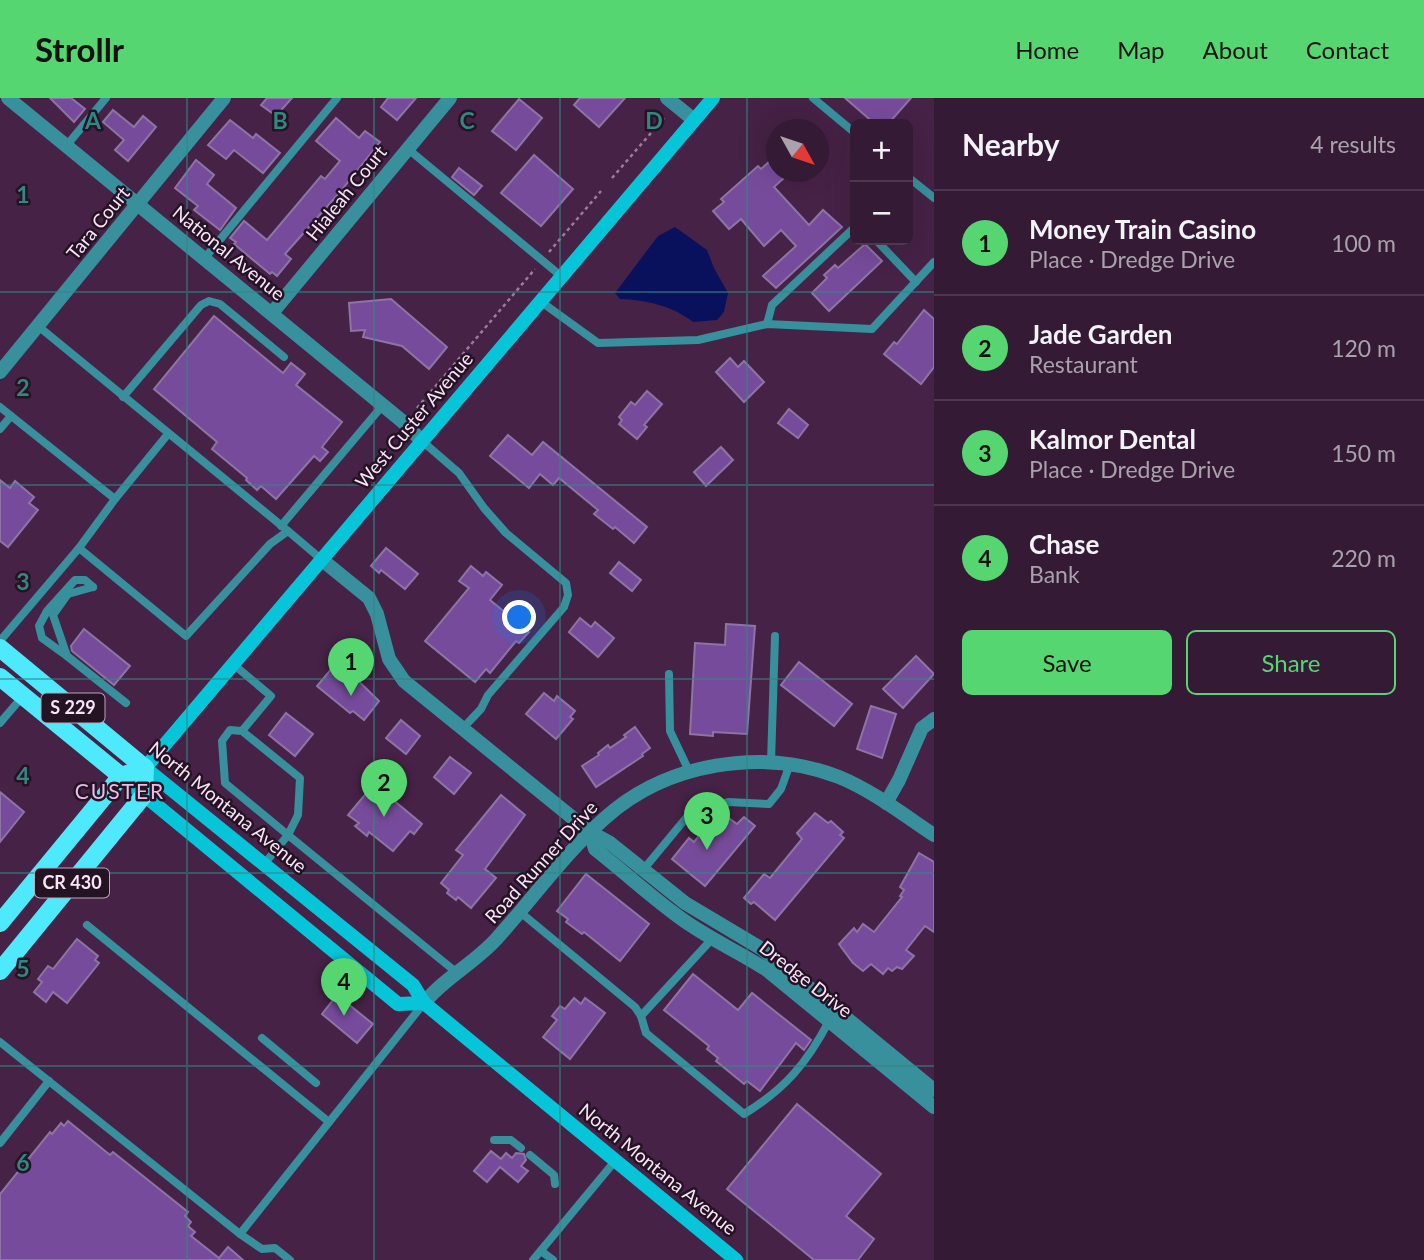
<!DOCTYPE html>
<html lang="en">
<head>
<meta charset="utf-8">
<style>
  body { margin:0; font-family:Lato,sans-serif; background:#3c233c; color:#f1f3f6 }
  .controls { position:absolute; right:21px; top:21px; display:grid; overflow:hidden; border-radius:10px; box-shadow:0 7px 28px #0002 }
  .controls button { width:63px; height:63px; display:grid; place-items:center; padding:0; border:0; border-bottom:2px solid #4e384f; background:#341a34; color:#f1f3f6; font:35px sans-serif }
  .compass { position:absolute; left:766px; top:21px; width:63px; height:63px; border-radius:50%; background:#341a34; box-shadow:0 7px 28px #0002; rotate:130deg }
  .you { position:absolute; left:520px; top:520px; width:24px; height:24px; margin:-18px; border:5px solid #fff; border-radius:50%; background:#1a73e8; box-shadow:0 0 0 10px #1a73e833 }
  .badge { display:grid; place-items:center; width:46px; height:46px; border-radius:50%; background:#56d671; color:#111; font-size:23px; font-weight:700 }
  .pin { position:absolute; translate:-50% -58px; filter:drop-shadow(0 2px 4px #0008) }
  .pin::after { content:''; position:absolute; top:37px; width:24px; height:21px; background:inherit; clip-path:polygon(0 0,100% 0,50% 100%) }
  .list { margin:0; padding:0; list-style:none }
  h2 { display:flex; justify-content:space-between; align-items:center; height:91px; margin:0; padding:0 28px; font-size:30px }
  h2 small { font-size:23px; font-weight:400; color:#a9a1ac }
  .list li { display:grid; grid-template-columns:46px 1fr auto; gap:21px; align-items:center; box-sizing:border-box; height:105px; padding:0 28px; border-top:2px solid #4e384f }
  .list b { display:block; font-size:26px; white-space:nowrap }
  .list p { margin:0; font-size:23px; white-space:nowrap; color:#a9a1ac }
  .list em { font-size:23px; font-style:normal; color:#a9a1ac }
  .actions { display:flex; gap:14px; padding:21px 28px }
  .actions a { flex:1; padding:16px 0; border:2px solid #56d671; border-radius:10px; text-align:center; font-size:24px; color:#56d671 }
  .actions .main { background:#56d671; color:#111 }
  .map { position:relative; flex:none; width:934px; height:1162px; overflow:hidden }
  header { display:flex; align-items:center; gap:42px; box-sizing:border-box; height:98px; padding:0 35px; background:#56d671; color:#111 }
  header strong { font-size:33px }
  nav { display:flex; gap:38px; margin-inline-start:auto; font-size:24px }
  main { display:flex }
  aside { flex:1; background:#341a34 }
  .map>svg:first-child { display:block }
  .water { fill:#09115c }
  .building { fill:#774b9b; stroke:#8d74a4; stroke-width:2 }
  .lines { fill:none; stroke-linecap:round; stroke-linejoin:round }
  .path { stroke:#9b7d9b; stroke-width:2.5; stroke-dasharray:3.5 3.5; stroke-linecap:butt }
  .service { stroke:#37909c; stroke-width:8 }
  .minor { stroke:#37909c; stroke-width:14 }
  .tertiary { stroke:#37909c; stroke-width:14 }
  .secondary { stroke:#07c5d9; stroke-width:14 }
  .primary { stroke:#4fe9fd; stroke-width:18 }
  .grid { fill:none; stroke:#328683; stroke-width:2; stroke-opacity:0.55 }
  .labels { text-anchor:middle; stroke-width:5; stroke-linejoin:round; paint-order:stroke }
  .shield { fill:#231323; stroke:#baa5b9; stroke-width:2 }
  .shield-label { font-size:18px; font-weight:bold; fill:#fae3f9 }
  .street-label { font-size:19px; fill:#fae3f9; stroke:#231323 }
  .neighbourhood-label { font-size:21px; letter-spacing:2px; fill:#eabce8; stroke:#231323 }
  .grid-label { font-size:23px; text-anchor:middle; font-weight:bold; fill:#328683; stroke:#231323; stroke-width:5; stroke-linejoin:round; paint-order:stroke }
</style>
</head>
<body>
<header>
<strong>Strollr</strong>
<nav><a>Home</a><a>Map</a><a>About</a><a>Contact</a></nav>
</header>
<main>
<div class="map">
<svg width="934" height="1162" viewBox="0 0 934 1162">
  <rect width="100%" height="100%" fill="#462246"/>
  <path class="water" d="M675,129L707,152L714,170L728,195L724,214L717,222L693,224C673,208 646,202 620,201L615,195L658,138Z"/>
  <g class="building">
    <path d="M50,0H71L85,11L74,24Z"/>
    <path d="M267,0H292L276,18L261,7Z"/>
    <path d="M388,0H416L397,22L381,9Z"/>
    <path d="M580,0H625L599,29L574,7Z"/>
    <path d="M845,0H911L888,26H875Z"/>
    <path d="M519,1L542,20L516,52L492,33Z"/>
    <path d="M113,12L134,29L143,18L156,29L128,63L115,52L124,42L103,24Z"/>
    <path d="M336,20L359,40L365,33L380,44L340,94L285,156L291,161L277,178L272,174L270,176L234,146L236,144L230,140L244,123L267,142L321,78L325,81L340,63L316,43Z"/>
    <path d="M230,22L253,40L256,36L280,55L263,75L234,52L226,61L208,47Z"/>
    <path d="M534,57L573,91L541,128L501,95Z"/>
    <path d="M196,62L214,77L207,86L236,110L220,132L194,112L198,108L175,90Z"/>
    <path d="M770,63L784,80L774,89L809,127L823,112L842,129L776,190L763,178L796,148L781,132L764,148L741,121L729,131L713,113L724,104L721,101L758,68L761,71Z"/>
    <path d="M459,70L482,88L474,97L452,79Z"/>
    <path d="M865,146L882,163L829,213L812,195L827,180L824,177L835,167L838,170Z"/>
    <path d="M391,201L447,249L429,271L402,248L363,239L365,232L351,233L349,205Z"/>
    <path d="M924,212L934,221V269L921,286L884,256L894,244L897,246Z"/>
    <path d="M214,218L283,275L291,265L305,276L296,287L342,324L322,349L328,354L320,363L314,358L276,401L261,388L257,392L246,382L247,380L212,351L217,344L154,291Z"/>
    <path d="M730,260L738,269L744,263L764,284L744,304L716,274Z"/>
    <path d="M647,293L662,306L644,327L647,329L637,341L619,326L622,322L619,319L631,304L635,307Z"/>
    <path d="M789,311L808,327L798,340L778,325Z"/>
    <path d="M508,337L532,357L543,344L647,429L634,445L615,429L613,431L594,416L598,412L559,380L553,387L540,376L529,390L490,358Z"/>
    <path d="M721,349L733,362L706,388L694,374Z"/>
    <path d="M0,382L10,390L15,383L34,399L29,405L38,412L8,449L0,443Z"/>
    <path d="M386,450L418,476L405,491L381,472L379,475L371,468Z"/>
    <path d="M619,464L641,482L632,493L610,475Z"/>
    <path d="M471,468L483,478L486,474L502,487L490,502L529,534L519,545L516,543L490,575L486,571L475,584L425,543L469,490L459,483Z"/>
    <path d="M580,520L591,529L595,524L614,540L598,559L569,534Z"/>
    <path d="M726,526L755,528L747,636L713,634V638L690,636L695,545L725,547Z"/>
    <path d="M84,531L130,568L114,587L72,553L71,548Z"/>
    <path d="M916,558L934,576L903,610L883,591Z"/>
    <path d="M338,563L379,603L364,622L353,613L350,615L317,588Z"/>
    <path d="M799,564L852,606L834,628L781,587Z"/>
    <path d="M544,595L554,603L557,598L575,613L570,619L573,621L556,641L526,616Z"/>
    <path d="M871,608L896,616L882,660L857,651Z"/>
    <path d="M286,615L313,636L295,658L269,637Z"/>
    <path d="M401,622L420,638L406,656L386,640Z"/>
    <path d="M635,629L650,650L642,656L643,658L596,689L582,668L599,657L598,655L608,647L610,650L626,639L624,637Z"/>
    <path d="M450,659L471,675L454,696L434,679Z"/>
    <path d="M374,686L422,726L414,736L410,733L393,753L369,734L367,738L355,728L359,725L348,717Z"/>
    <path d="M0,694L24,714L0,744Z"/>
    <path d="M501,697L525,717L485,771L496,780L471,810L458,799L456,802L447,795L449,792L441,785L463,757L456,752Z"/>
    <path d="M719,713L737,726L744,719L755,728L705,788L672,761L689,740L694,744Z"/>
    <path d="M815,715L828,725L831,723L843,734L840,737L844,740L775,822L754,804L751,806L744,800L764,776L770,780L802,741L797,735Z"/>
    <path d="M919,755L934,764V834L925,828L906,852L914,858L902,871L897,869L892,873L888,870L883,876L871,866L863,873L853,865L839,846L854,830L857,834L863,826L874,834L902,799L900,798L904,792L900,789Z"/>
    <path d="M586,776L649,826L620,863L584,834L582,836L566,824L568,821L557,813Z"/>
    <path d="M77,841L98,858L95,862L99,865L67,905L53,894L46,904L34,894L42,884L38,881L48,868L53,871Z"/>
    <path d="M693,876L738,912L752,895L811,942L804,952L796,945L760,993L747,983L744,986L716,963L718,960L707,951L709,948L664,912Z"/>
    <path d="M337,897L373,926L357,945L322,916Z"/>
    <path d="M574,900L581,906L585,900L605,915L570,961L543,939L557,922L552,918L560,908L565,911Z"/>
    <path d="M797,1006L881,1076L846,1118L874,1141L858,1162H814L727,1091Z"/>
    <path d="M68,1023L110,1057L113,1054L188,1114L185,1118L191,1124L188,1128L195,1134L191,1138L219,1160L228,1149L243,1162H0V1096L50,1034L52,1036L61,1025L64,1028Z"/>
    <path d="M491,1053L501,1061L506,1055L512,1060L516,1055L524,1056L526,1062L521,1068L528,1073L518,1084L500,1069L487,1084L474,1073Z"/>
  </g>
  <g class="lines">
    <g class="path">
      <path d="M612,80L664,20"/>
      <path d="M549,154L601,93"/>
      <path d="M417,310L535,171"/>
    </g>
    <g class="service">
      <path d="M813,0L855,35"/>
      <path d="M67,47L106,0"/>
      <path d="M408,51L561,178"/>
      <path d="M908,79L934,100"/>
      <path d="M876,142L916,184"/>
      <path d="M204,161L337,0"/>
      <path d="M540,203L598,245L698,242L767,226L872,231L934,164"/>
      <path d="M767,226L772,207L855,129"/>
      <path d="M38,228L288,433"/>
      <path d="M123,299L201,207L209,203L220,206L284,259"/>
      <path d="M0,309L115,401L79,450L0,543"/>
      <path d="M0,331L11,318"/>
      <path d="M422,343L459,375L484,410L506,435L566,485L568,497L564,509L488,597L481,611L462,631"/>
      <path d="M115,401L168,336"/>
      <path d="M281,428L383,307"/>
      <path d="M79,450L186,538L270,446L288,433L321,461"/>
      <path d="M93,489L68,496L53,517L67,558L126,605"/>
      <path d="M67,558L42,540L39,528L47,513L75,482H85L93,489"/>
      <path d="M233,566L271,598L242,633L300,680L298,717L288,737L225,685L222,643L230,632L242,633"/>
      <path d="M669,576L670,633L689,673"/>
      <path d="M0,625L23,598"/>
      <path d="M771,664L775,538"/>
      <path d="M265,765L288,737L456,874"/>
      <path d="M643,772L691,714L728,704L769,706L781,691L790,666"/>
      <path d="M520,814L635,909L641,918"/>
      <path d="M87,827L329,1024"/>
      <path d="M712,841L641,918L646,935L744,1016C785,991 807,965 829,923"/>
      <path d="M262,940L316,985"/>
      <path d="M0,944L240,1136L424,905"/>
      <path d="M494,1042H511L521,1050"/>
      <path d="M0,1045L49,983"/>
      <path d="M530,1057L554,1077L555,1086"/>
      <path d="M240,1136L262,1151L275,1150L290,1162"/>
      <path d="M541,1153L553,1162"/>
      <path d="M533,1162L615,1063"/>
    </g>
    <g class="minor">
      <path d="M8,0L402,323L422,343"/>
      <path d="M272,215L450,0"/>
      <path d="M0,274L224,0"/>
      <path d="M321,461L369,500L377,516L389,561L404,583L590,734L610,745L685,805L762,851L934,992"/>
      <path d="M886,705L899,682L922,630L934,621"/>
      <path d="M590,734L595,751C623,773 650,798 679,819C707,840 738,853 767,872L934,1009"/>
    </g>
    <g class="tertiary">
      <path d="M667,0L694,22"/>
      <path d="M424,905C445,879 477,864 499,838C534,799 565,755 605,720C666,665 762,649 839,679C873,693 904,717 934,737"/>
    </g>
    <g class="secondary">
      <path d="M713,0L145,670L413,887L424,905L736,1162"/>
      <path d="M121,678L398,906L424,905"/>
    </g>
    <g class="primary">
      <path d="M0,550L145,670"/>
      <path d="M0,579L121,678"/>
      <path d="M0,825L121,678L145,670"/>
      <path d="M0,873L144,697L145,670"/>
    </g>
  </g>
  <path class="grid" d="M187,0V1162M374,0V1162M560,0V1162M747,0V1162M0,194H934M0,387H934M0,581H934M0,775H934M0,968H934"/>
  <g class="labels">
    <g class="shield">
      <rect x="41.5" y="595.5" width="63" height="29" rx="5"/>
      <rect x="35" y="770.5" width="74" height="29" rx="5"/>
    </g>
    <g class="shield-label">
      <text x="73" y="616">S 229</text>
      <text x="72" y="791">CR 430</text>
    </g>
    <g class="street-label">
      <text transform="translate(346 95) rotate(-51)" y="7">Hialeah Court</text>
      <text transform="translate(98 125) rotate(-51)" y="7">Tara Court</text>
      <text transform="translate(229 155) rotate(39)" y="7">National Avenue</text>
      <text transform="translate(414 322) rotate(-50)" y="7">West Custer Avenue</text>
      <text transform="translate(228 709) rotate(39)" y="7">North Montana Avenue</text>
      <text transform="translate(541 764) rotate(-48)" y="7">Road Runner Drive</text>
      <text transform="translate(806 881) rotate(38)" y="7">Dredge Drive</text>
      <text transform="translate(658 1071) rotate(39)" y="7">North Montana Avenue</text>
    </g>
    <g class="neighbourhood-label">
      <text x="120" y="701">CUSTER</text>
    </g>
  </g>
  <g class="grid-label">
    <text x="93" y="31">A</text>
    <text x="280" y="31">B</text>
    <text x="467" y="31">C</text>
    <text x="654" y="31">D</text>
    <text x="23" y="105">1</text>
    <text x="23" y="298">2</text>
    <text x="23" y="492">3</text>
    <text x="23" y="686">4</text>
    <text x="23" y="879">5</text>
    <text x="23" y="1073">6</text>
  </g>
</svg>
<div class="controls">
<button>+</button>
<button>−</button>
</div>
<svg class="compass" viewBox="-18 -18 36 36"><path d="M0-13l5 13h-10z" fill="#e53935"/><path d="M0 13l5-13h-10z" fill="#a9a1ac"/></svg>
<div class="you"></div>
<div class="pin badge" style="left:351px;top:598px">1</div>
<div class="pin badge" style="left:384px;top:719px">2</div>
<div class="pin badge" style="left:707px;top:752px">3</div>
<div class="pin badge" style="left:344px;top:918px">4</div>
</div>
<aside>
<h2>Nearby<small>4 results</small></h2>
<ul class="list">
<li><span class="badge">1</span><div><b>Money Train Casino</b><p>Place · Dredge Drive</p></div><em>100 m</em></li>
<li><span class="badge">2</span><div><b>Jade Garden</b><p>Restaurant</p></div><em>120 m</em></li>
<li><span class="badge">3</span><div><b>Kalmor Dental</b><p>Place · Dredge Drive</p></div><em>150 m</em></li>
<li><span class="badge">4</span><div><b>Chase</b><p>Bank</p></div><em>220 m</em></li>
</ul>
<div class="actions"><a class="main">Save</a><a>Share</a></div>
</aside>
</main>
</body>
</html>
